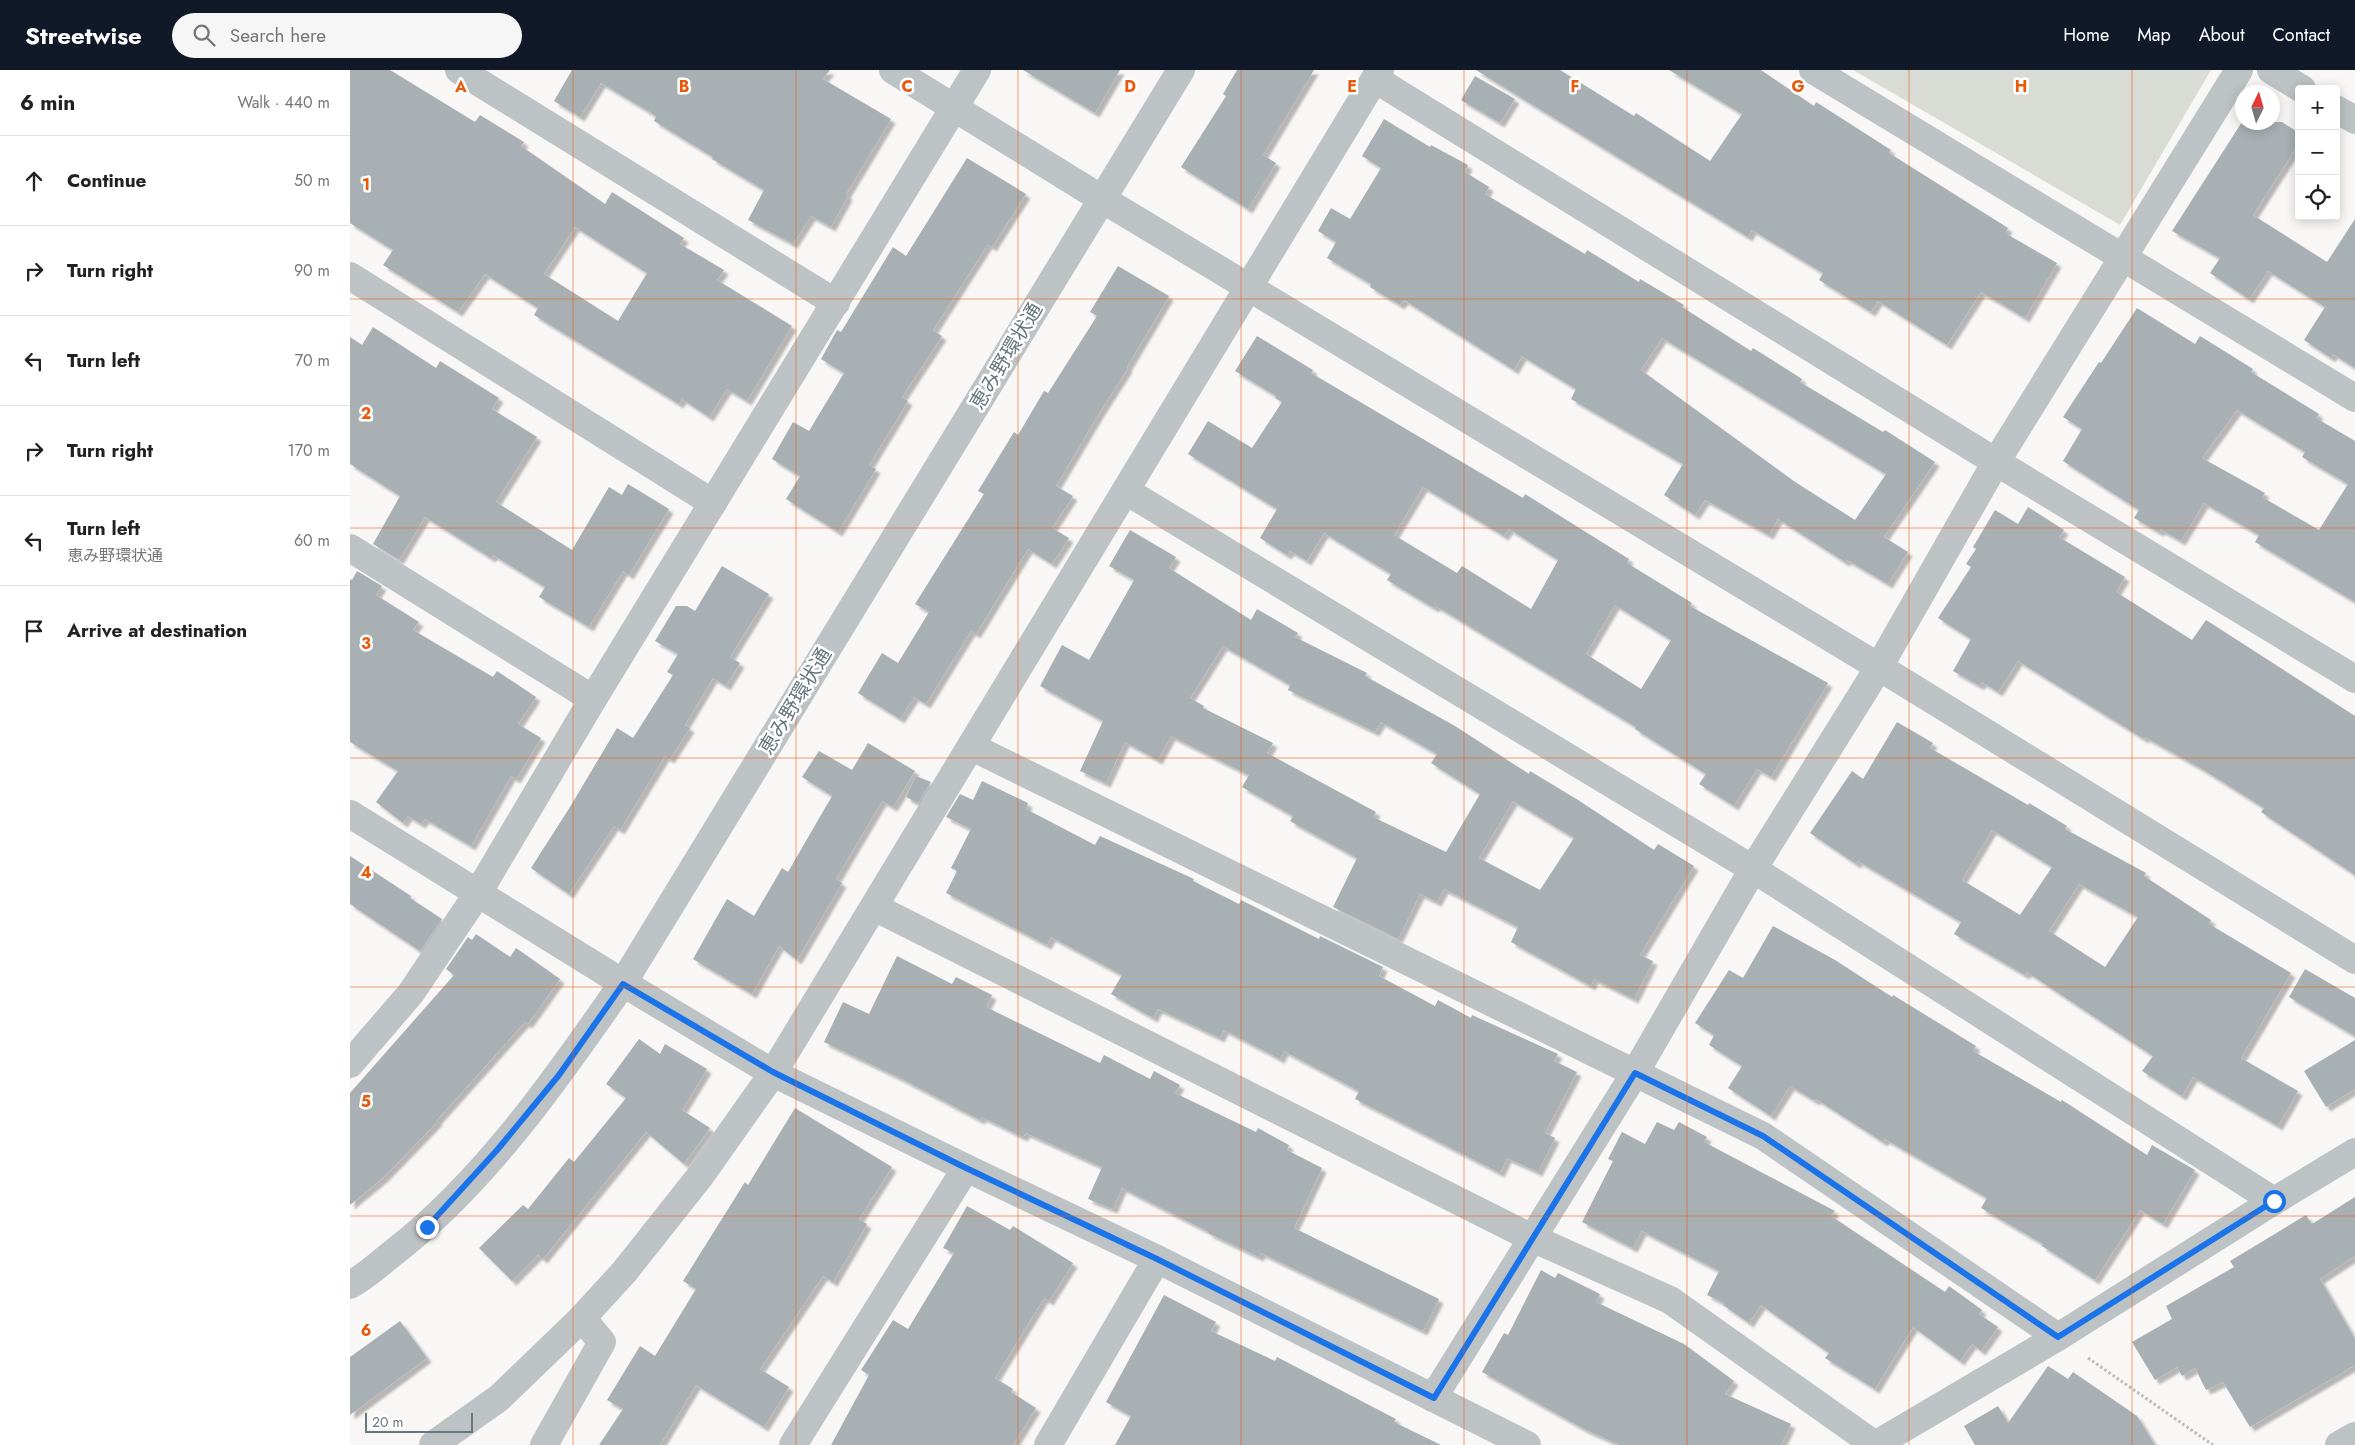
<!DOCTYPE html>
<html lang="en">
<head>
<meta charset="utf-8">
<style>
  body { margin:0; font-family:Jost,"Noto Sans JP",sans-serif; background:#f6f6f6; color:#222 }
  .controls { position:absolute; right:15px; top:15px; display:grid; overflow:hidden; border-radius:5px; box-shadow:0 2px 12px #0003 }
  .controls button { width:45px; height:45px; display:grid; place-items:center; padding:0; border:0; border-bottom:1px solid #e0e0e0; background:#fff; color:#222; font:25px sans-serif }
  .compass { position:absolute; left:1885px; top:15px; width:45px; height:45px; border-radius:50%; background:#fff; box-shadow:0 2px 12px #0003; rotate:5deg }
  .scale { position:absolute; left:15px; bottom:12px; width:108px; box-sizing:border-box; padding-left:5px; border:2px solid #66777e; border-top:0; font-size:14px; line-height:18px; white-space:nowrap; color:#66777e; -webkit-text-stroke:4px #fff; paint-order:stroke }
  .stop { position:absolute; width:15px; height:15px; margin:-11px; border:4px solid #1a73e8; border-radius:50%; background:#fff }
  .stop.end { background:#1a73e8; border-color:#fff; box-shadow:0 1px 5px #0008 }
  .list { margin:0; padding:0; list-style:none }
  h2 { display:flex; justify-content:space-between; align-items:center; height:65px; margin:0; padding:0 20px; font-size:21px }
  h2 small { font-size:16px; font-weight:400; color:#767676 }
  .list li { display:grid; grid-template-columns:32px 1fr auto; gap:15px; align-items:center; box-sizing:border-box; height:90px; padding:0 20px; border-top:1px solid #e0e0e0 }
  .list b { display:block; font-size:19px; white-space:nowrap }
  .list p { margin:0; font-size:16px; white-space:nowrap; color:#767676 }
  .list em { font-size:16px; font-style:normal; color:#767676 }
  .icon { flex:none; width:28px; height:28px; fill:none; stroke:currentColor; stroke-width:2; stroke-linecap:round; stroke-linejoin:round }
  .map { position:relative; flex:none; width:2005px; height:1375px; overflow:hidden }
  header { display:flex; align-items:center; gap:30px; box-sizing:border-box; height:70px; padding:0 25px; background:#111827; color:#fff }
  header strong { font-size:24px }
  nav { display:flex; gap:28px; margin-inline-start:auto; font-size:18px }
  .search { width:350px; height:45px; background:#f6f6f6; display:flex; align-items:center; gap:12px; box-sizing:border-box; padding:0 18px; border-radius:28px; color:#767676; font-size:19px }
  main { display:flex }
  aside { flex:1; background:#fff }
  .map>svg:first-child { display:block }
  .green { fill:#d9dcd5 }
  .building { fill:#a8b0b4; fill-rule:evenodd; filter:url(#shadow) }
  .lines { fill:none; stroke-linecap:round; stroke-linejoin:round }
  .path { stroke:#b8bcbe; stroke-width:3; stroke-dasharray:2.5 2.5; stroke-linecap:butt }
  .minor { stroke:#bdc3c5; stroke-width:28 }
  .route { stroke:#1a73e8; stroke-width:6 }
  .grid { fill:none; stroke:#e8590c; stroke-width:1; stroke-opacity:0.55 }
  .labels { text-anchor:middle; stroke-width:5; stroke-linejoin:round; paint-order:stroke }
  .street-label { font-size:20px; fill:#66777e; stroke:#fff }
  .grid-label { font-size:16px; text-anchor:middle; font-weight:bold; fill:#e8590c; stroke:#fff; stroke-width:5; stroke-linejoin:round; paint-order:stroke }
</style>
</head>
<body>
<header>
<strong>Streetwise</strong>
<div class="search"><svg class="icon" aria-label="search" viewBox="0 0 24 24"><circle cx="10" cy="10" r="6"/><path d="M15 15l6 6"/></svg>Search here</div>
<nav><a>Home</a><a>Map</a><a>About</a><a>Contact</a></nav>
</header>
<main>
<aside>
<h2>6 min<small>Walk · 440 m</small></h2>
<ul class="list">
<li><svg class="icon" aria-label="ahead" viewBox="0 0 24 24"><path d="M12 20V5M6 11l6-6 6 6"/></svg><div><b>Continue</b></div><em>50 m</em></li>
<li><svg class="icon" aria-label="right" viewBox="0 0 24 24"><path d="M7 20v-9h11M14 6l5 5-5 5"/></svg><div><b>Turn right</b></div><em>90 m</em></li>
<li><svg class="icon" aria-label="left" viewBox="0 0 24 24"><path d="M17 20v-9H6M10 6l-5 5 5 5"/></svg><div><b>Turn left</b></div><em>70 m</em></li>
<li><svg class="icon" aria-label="right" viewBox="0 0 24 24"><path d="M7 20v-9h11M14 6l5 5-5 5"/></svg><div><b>Turn right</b></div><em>170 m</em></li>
<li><svg class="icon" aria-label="left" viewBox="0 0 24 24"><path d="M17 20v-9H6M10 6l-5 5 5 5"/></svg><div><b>Turn left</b><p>恵み野環状通</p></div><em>60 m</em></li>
<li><svg class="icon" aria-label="arrive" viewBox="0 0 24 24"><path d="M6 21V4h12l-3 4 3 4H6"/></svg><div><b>Arrive at destination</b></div></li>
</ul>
</aside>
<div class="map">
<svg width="2005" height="1375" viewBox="0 0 2005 1375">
  <defs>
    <filter id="shadow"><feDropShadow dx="4.5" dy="4.5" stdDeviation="1" flood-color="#0004"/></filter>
  </defs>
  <rect width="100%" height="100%" fill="#f8f7f5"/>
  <path class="green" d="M1503,0H1861L1770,155Z"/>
  <g class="building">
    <path d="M0,0H40L125,52L130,45L174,72L171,76L255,134L262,122L334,168L330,174L374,200L367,210L442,256L397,331L377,319L359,347L332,329L329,334L184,245L188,238L135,204L108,242L33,195L43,180L0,153ZM225,157L297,203L268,251L194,204Z"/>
    <path d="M222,0H480L473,9L541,49L496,124L498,126L481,157L461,146L443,174L398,150L414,120L362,89L363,87L304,51L306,46L251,13L230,47L204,31Z"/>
    <path d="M673,0H770L745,43Z"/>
    <path d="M887,0H964L913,85L926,93L898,139L831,97L876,26L873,24Z"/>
    <path d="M1126,0H1210L1284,46L1286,43L1360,91L1392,44L1319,0H1411L1464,36L1466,32L1541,80L1539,83L1658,158L1655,163L1707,193L1675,248L1631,222L1597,275L1528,231L1521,242L1469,210L1473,203L1402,160L1398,167Z"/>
    <path d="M1125,6L1165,29L1150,53L1111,30Z"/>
    <path d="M1034,49L1080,77L1081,75L1118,95L1115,102L1139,117L1135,124L1235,184L1237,180L1289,212L1290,209L1334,235L1332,237L1401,281L1403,278L1452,309L1450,312L1533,362L1535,360L1585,392L1534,467L1558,482L1538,514L1497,490L1495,492L1428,449L1419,465L1355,430L1345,445L1314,425L1333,394L1221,329L1226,319L1172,286L1164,300L1054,230L1050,235L1020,217L1021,214L977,188L986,172L968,161L981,138L1000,149L1031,98L1012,86ZM1312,268L1536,404L1505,450L1445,412L1291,300Z"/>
    <path d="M1892,52H1932L1949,63V73L1903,145L1977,192L2005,149V298L1983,284L1981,288L1954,270L1975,237L1918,201L1899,229L1860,203L1870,188L1822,161Z"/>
    <path d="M617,88L676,124L642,177L638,174L583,260L592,266L552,327L558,331L519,395L526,399L488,462L436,429L450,406L422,389L443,352L459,361L494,303L471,289L487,260L491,262L543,177L556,186Z"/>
    <path d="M768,196L819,226L777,297L778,298L751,340L706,416L723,426L702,458L719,468L702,494L678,479L626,564L621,561L576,634L564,627L550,649L508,623L532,583L548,593L579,542L565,534L634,424L628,421L664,362L668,365L694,321L698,323L747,246L740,242Z"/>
    <path d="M1787,238L1845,274L1850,266L1903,299L1901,302L1969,344L1966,348L2005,371V532L1905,472L1909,465L1854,433L1831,471L1811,460L1809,462L1784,448L1789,440L1713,391L1732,359L1713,347L1749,292L1751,293ZM1887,340L1955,382L1952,387L1998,414L1969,460L1912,427L1915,423L1852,388Z"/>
    <path d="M23,257L86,298L90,291L149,328L142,339L187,367L146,432L222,480L259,417L272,425L278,414L319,439L279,505L273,501L239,557L189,527L195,517L143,485L141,488L75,447L49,490L23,474L50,426L0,394V267L12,275Z"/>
    <path d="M907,266L963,300L961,303L1173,428L1175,424L1279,489L1277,493L1342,533L1340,536L1478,613L1421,707L1407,699L1384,736L1349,714L1356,704L1285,659L1286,657L1086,536L1084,538L1037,510L1041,504L974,463L957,491L940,481L937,485L910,468L927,439L838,384L858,351L902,378L932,332L925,328L926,326L885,301ZM1073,417L1154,466L1159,459L1208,490L1181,539L1112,496L1107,503L1044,465ZM1265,535L1321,570L1291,619L1236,584Z"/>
    <path d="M1678,437L1714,460L1709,467L1775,507L1766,522L1842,570L1856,550L2005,646V805L1911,742L1914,738L1852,699L1795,667L1794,669L1668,591L1648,622L1632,612L1630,616L1603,601L1621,569L1588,548L1621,497L1616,494L1626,479L1623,477L1645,440L1668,454Z"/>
    <path d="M780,460L826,487L819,498L901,550L907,539L948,563L945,567L1017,603L1015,606L1105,656L1179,704L1180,701L1228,730L1304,780L1308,774L1344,796L1290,885L1303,891L1284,929L1244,909L1241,916L1161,872L1168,857L1094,819L1087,832L1070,824L1048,869L983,837L1007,788L940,751L943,746L892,717L899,705L821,666L808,690L775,672L756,713L730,701L753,651L690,616L712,575L739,590L784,510L759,496ZM873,576L940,615L938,620L1025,662L1031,652L1087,684L1081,693L1130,724L1096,782L1023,747L1026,742L917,683L923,673L853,638L854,636L840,628ZM1163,731L1224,768L1190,820L1129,788Z"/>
    <path d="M372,496L419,524L380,587L390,593L376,616L363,608L335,655L340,658L320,689L315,686L270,760L264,756L219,824L181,798L220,737L267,658L283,668L323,605L317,602L328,584L305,571L326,536H337L345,541Z"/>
    <path d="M7,501L32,516L26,525L69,552L63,560L143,607L147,601L186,627L168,654L191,668L166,709L161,706L121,776L75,749L71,754L58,746L53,753L26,732L48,701L0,672V509L2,510Z"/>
    <path d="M1547,652L1583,673L1580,678L1678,735L1679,733L1717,756L1715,759L1796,803L1794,806L1861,850L1859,854L1941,903L1891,988L1948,1021L1928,1056L1843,1007L1832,1026L1792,1001L1803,986L1677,902L1675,905L1604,864L1611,852L1508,791L1506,794L1460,763L1502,701L1513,709ZM1642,760L1702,797L1670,845L1612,810ZM1729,814L1788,847L1755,897L1699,861Z"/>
    <path d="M518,673L565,701L543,737L532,731L486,809L492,813L447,890L429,876L402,924L343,889L377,829L404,846L432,798L438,802L482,726L452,707L469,681L502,700Z"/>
    <path d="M566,706L581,712L568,733L556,727Z"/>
    <path d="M632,711L678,733L676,739L745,775L750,766L844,809L843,811L889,834L891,830L969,869L970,866L1033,897L1029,906L1085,936L1088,930L1121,948L1122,945L1208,984L1204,991L1227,1002L1195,1063L1205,1068L1188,1102L1157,1088L1150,1103L1005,1029L1009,1021L934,981L930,989L874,960L870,968L808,939L803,948L761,924L772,905L701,867L697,875L596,823L607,801L601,798L621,759L596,747L610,724L623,730Z"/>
    <path d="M0,786L61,826L60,828L92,849L70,881L0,834Z"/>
    <path d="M1423,856L1485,890L1542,927L1543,925L1626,976L1623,981L1711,1032L1712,1030L1797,1085L1802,1075L1845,1100L1813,1154L1790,1140L1745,1210L1692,1176L1693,1174L1631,1138L1637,1128L1535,1069L1533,1072L1466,1029L1465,1031L1440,1016L1421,1046L1378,1018L1392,996L1359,975L1364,965L1345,953L1379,900L1393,908Z"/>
    <path d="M126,864L160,887L166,878L210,909L178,954L175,952L87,1050L88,1051L34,1107L0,1135V1023L104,905L96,899L118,867L122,870Z"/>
    <path d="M547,886L602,914L606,907L642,925L636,937L750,993L754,985L800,1009L804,1001L830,1015L825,1023L906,1062L908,1058L939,1075L937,1080L972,1098L944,1158L1089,1229L1073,1261L911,1183L909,1187L858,1163L859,1162L772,1118L763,1139L738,1129L752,1097L676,1063L673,1067L632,1047L630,1050L550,1008L474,972L493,932L519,944Z"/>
    <path d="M1955,899L2005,928V966L1939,927Z"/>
    <path d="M289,969L310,984L315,974L357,999L332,1040L360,1058L334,1094L296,1062L193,1189L188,1185L162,1211L129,1178L173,1135L178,1139L219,1088L224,1092L276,1028L256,1014Z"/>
    <path d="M2005,970V1019L1976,1037L1954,1001Z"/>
    <path d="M445,1038L542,1097L509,1149L517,1154L483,1212L473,1206L410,1299L439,1317L414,1357L346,1315L310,1375H249L273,1339L257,1330L290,1276L305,1286L346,1219L333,1211L395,1112L398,1115Z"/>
    <path d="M1307,1052L1324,1060L1329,1052L1357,1067L1354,1072L1485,1141L1481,1146L1595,1222L1599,1216L1632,1240L1629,1244L1648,1257L1631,1281L1622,1274L1610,1291L1563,1257L1525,1319L1475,1288L1479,1283L1411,1235L1399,1253L1373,1235L1374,1233L1357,1225L1369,1201L1292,1161L1283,1178L1232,1152L1263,1091L1258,1089L1272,1062L1295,1074Z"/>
    <path d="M2005,1127V1186L1970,1209L2005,1269V1295L1900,1357L1873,1312L1856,1320L1845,1298L1832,1306L1827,1297L1805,1310L1782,1272L1822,1249L1816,1236L1884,1197L1880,1191L1956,1145L1962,1154Z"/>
    <path d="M617,1136L660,1160L663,1156L723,1193L699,1231L694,1228L645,1308L663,1319L661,1322L686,1338L663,1375H481L519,1305L511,1300L543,1250L558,1259L604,1183L593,1178Z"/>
    <path d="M1191,1200L1205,1208L1208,1203L1250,1224L1246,1232L1334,1274L1384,1311L1375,1324L1441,1354L1431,1375H1270L1234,1359L1132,1302L1154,1263L1158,1265Z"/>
    <path d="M814,1225L866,1252L861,1261L925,1291L927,1287L1046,1349L1044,1352L1091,1375H765L781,1346L756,1332Z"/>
    <path d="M50,1251L77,1288L0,1345V1287Z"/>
    <path d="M1698,1296L1718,1309L1723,1302L1787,1346L1805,1375H1625L1614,1356L1648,1336L1658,1353Z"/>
  </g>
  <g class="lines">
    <path class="path" d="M1738,1288L1863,1375"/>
    <g class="minor">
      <path d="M109,0L486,233"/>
      <path d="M543,0L752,129L1529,597L2005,890"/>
      <path d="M1463,0L2005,328"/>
      <path d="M1921,0L1952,19"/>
      <path d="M1025,9L1646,392L2005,609"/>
      <path d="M1986,39L2005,50"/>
      <path d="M0,206L363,433"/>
      <path d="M776,421L1403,799L1924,1131"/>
      <path d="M0,478L243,629"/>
      <path d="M622,677L1413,1066L1708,1267L1924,1131L2005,1082"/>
      <path d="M0,744L273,913L423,1003L616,1098L807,1189L1177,1375"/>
      <path d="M524,837L1182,1168L1320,1230L1525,1375"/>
      <path d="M0,994L61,923L128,823L243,629L627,0"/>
      <path d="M0,1215C15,1207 29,1194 43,1183C134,1113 208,1007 273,913L831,0"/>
      <path d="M1083,1328L1285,1003L1403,799L1529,597L1646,392L1889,0"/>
      <path d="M83,1375L149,1328L232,1248L275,1201L351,1105L423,1003L1030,0"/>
      <path d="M194,1375L252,1272L232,1248"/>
      <path d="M443,1375L616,1098"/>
      <path d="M698,1375L807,1189"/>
      <path d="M1525,1375L1708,1267"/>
      <path d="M1989,1375L2005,1366"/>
    </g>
  </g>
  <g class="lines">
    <path class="route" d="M77,1157L148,1079L209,1005L273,914L423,1002L616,1098L807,1189L1084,1328L1285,1003L1413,1066L1708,1267L1924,1131"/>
  </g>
  <path class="grid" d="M223,0V1375M446,0V1375M668,0V1375M891,0V1375M1114,0V1375M1337,0V1375M1559,0V1375M1782,0V1375M0,229H2005M0,458H2005M0,688H2005M0,917H2005M0,1146H2005"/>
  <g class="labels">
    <g class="street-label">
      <text transform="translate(656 286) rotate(-59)" y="7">恵み野環状通</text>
      <text transform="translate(445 631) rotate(-59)" y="7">恵み野環状通</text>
    </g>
  </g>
  <g class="grid-label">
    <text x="111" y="22">A</text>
    <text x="334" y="22">B</text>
    <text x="557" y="22">C</text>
    <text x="780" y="22">D</text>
    <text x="1002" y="22">E</text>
    <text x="1225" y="22">F</text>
    <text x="1448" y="22">G</text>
    <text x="1671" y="22">H</text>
    <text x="16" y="120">1</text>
    <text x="16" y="349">2</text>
    <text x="16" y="579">3</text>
    <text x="16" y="808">4</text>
    <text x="16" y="1037">5</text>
    <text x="16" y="1266">6</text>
  </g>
</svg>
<div class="controls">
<button>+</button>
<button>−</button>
<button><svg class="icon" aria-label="locate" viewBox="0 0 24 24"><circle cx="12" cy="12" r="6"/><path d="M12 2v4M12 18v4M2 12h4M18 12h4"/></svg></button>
</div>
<svg class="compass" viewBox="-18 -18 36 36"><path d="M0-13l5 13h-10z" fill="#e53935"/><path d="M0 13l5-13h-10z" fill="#767676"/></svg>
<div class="scale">20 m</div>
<div class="stop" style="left:1924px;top:1131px"></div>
<div class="stop end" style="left:77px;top:1157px"></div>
</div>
</main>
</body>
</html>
